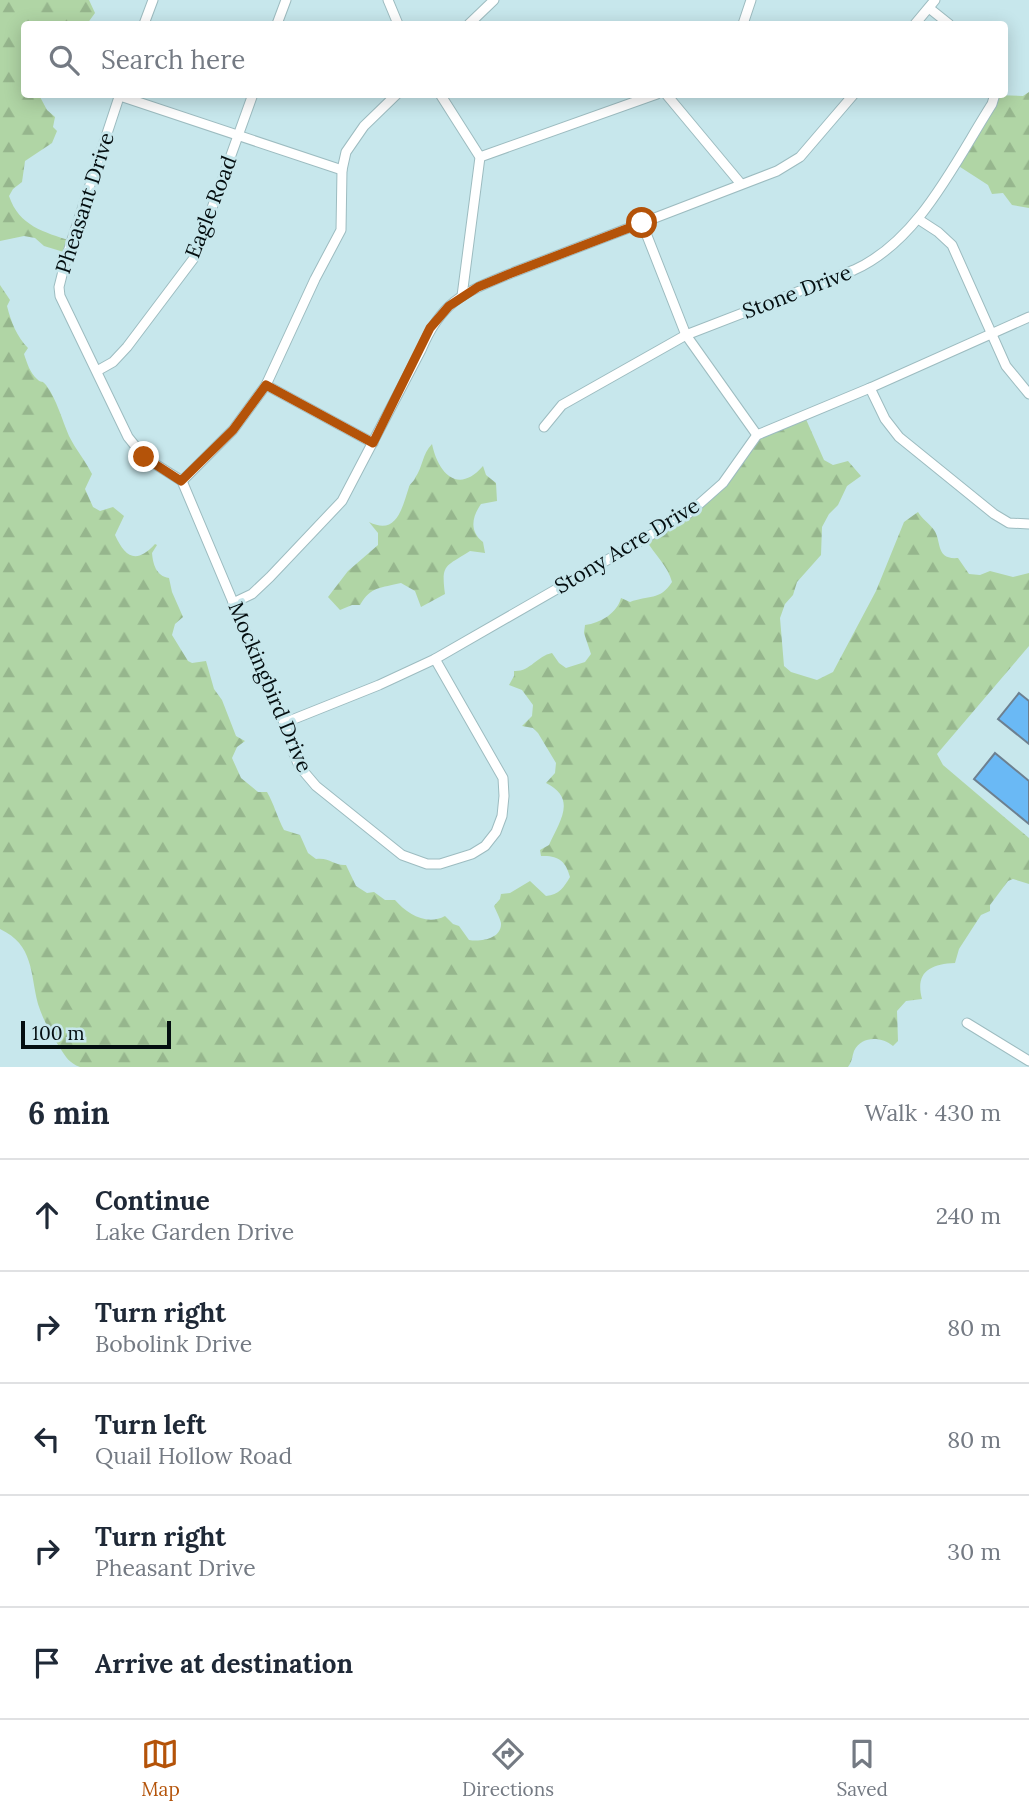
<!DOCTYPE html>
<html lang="en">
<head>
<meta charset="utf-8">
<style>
  body { margin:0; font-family:Lora,serif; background:#f2f2f3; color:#1f2937 }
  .scale { position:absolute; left:21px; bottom:18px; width:150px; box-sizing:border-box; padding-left:7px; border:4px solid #040e10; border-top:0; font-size:19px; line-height:24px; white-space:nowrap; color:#040e10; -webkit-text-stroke:5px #c7e7ec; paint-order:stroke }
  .stop { position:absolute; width:21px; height:21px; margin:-16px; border:5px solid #b45309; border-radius:50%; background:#fff }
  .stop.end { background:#b45309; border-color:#fff; box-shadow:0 2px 7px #0008 }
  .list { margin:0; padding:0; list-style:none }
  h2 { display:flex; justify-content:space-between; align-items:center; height:91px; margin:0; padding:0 28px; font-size:30px }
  h2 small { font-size:23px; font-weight:400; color:#747a83 }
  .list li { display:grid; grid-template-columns:46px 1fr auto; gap:21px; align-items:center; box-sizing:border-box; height:112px; padding:0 28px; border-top:2px solid #e0e1e3 }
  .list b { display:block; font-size:26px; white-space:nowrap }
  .list p { margin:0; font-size:23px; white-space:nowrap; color:#747a83 }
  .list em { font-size:23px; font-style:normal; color:#747a83 }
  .icon { flex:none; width:38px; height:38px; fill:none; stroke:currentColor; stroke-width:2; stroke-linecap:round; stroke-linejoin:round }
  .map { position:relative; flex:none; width:1029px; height:1067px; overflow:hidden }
  .search { position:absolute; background:#fff; box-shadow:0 4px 18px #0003; left:21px; right:21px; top:21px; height:77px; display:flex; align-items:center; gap:18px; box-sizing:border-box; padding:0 24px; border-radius:7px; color:#747a83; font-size:26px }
  .sheet { height:651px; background:#fff }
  nav { display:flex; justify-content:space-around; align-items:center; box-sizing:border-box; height:98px; border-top:2px solid #e0e1e3; background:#fff; font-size:19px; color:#747a83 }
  nav a { display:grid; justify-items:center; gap:4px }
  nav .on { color:#b45309 }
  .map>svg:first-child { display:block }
  .forest { fill:url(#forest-firs) }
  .building { fill:#6ab9f5; stroke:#6d8090; stroke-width:2 }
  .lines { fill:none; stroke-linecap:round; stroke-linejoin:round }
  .street-casing { stroke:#9dbcc0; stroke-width:11 }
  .street { stroke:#fff; stroke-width:9 }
  .route { stroke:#b45309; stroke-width:9 }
  .labels { text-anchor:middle; stroke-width:6; stroke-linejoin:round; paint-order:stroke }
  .street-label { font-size:21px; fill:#040e10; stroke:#c7e7ec }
</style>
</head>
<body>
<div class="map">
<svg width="1029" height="1067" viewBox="0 0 1029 1067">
  <defs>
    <pattern id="forest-firs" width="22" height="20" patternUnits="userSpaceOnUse" patternTransform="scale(1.75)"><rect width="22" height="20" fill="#b0d5a5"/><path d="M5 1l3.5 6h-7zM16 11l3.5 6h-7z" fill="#96b68d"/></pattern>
  </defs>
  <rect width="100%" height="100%" fill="#c7e7ec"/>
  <g class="forest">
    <path d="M0,0H89L95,13L87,24H24V94L39,95L47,110L55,117L53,127L57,131L52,143L25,161L22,182L13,189L9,196C19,226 44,232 71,241L67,253L44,246L35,238L24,236L0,241Z"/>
    <path d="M1029,92V208L1012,205L1003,193L992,194L988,185L957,165L996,95L1023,96Z"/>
    <path d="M0,285L10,300L7,306C11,322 17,337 28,348L24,354C27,363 30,373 37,379C42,384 41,379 46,385C57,400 62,420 69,436C76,450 85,460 92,474L85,489L93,507L100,511L113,507L124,516L115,535C125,557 136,565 155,544L157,545L152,553C153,564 156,576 169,578L172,592L183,617L175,624L172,635L188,661L192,663L206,661L214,689L222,700L236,736L245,741L237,747L232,758L241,778L258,792H267C274,804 277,817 284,830L300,835L308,853L316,859C330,857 334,866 346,865L356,886L367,893L374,892L385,900H395C407,914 427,926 445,916L453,924L459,926L469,940C481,942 502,939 501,923C500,918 496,911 494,906L500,899L501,894L510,893L530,881L546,896C559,895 564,887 570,877C566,861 558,855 541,856L540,850L549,845C559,822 578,799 546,783L555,773L556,763L538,733L533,728L522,726L532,716L533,705L522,690L509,685L514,676V671C530,672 537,656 552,653L559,663L566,668L585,662L591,654L584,633L585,625C601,623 617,613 621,598L630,602C648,595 660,601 672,582C668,566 655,555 646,540L713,494L758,435L805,417L824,460L833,465L848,461L861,476L847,486L838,505L829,514L822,527L821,555L797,582L793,595L785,604L780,618L784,666L791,672L817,680L833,672L876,591L904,522L918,512C922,519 929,523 934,530C942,541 935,560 958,558L969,574L980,575L990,571L1013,577L1029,573V646L937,754L943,765L1029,838V884L1013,879L1008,881L990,905V911L981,915L959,949L955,963C929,964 915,973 922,999L906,1001L897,1011L898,1041L893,1046C882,1037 862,1035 854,1051C852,1057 852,1062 848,1067H80C69,1063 66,1057 60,1048C51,1034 43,1020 38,1004C30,973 34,945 0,929Z"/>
    <path d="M432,444C438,473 458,495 483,466L486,475L496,483L497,501L481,504C472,517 469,531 483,542L485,553L470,551C445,567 441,564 445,594L421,607L415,591L401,583C381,588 371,586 360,605H352L340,610L328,597L348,571L378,545V533L369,522C397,536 402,508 409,487C409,485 415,480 415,478C423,467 422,454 432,444Z"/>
  </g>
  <g class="building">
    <path d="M1019,693L1029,701V744L998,719Z"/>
    <path d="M995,753L1029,781V824L974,779Z"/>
  </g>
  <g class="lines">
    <defs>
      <g id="street">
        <path d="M388,0L398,24"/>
        <path d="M929,8L949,24"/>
        <path d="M144,24L153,0"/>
        <path d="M277,24L286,0"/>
        <path d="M469,24L494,0"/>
        <path d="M743,24L751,0"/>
        <path d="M915,24L935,0"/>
        <path d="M120,94L67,255L59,287L60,296L128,437L144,457L182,481"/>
        <path d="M440,94L480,157L462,296"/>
        <path d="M666,94L741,184"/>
        <path d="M120,96L342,170"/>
        <path d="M480,157L657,94"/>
        <path d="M918,219L938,232L952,245L1006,366L1029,394"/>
        <path d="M642,223L686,335L757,435"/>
        <path d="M97,371L113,362L127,347L194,258L253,94"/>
        <path d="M266,385L373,443"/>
        <path d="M870,388L885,419L899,437L994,514L1009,523L1029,524"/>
        <path d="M544,427L562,405L686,335L854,270C919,241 955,162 992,104L995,94"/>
        <path d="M182,481L284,723L294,754L299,766L316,786L402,855L427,864H440L472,854L485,846L496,832L502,816L504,796L503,778L435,659"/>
        <path d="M182,481L233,430L266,385L315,279L341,230L342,170L346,152L364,126L397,94"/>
        <path d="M233,603L252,594L270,577L342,501L421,350C442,299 466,292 514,272L777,171L800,157L854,94"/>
        <path d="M284,723L379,685L435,659L689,513L723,483L757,435L870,388L1029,317"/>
        <path d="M967,1023L1029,1061"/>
      </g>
    </defs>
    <use href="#street" class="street-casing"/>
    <use href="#street" class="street"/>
  </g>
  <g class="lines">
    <path class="route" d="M144,457L181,481L233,430L266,385L373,443L430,328L449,306L478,287L514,272L642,223"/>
  </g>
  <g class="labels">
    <g class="street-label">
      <text transform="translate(85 203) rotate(-72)" y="7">Pheasant Drive</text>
      <text transform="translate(211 207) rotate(-69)" y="7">Eagle Road</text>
      <text transform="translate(797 292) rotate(-21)" y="7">Stone Drive</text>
      <text transform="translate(627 546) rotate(-31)" y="7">Stony Acre Drive</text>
      <text transform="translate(270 687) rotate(67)" y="7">Mockingbird Drive</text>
    </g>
  </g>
</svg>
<div class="scale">100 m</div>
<div class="stop" style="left:642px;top:223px"></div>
<div class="stop end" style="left:144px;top:457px"></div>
<div class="search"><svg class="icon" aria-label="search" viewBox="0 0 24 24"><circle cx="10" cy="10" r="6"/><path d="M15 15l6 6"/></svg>Search here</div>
</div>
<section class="sheet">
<h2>6 min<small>Walk · 430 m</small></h2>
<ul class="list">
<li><svg class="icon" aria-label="ahead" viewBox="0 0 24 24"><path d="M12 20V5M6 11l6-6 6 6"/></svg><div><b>Continue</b><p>Lake Garden Drive</p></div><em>240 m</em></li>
<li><svg class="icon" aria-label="right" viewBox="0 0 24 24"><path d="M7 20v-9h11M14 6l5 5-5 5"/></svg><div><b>Turn right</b><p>Bobolink Drive</p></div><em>80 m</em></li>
<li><svg class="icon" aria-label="left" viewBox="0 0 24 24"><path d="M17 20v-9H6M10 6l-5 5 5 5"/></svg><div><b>Turn left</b><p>Quail Hollow Road</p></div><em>80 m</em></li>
<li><svg class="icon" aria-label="right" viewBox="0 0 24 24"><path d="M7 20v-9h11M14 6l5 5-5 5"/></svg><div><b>Turn right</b><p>Pheasant Drive</p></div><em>30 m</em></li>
<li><svg class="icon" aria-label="arrive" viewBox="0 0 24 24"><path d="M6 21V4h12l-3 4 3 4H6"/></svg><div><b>Arrive at destination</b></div></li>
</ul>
</section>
<nav>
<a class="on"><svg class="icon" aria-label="map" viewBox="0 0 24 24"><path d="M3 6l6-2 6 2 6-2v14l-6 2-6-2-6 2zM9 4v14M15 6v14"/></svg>Map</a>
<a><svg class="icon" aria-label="directions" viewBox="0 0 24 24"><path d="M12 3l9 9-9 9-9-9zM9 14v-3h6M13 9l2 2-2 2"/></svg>Directions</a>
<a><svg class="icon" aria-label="saved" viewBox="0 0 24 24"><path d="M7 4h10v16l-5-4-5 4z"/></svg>Saved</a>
</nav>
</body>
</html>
